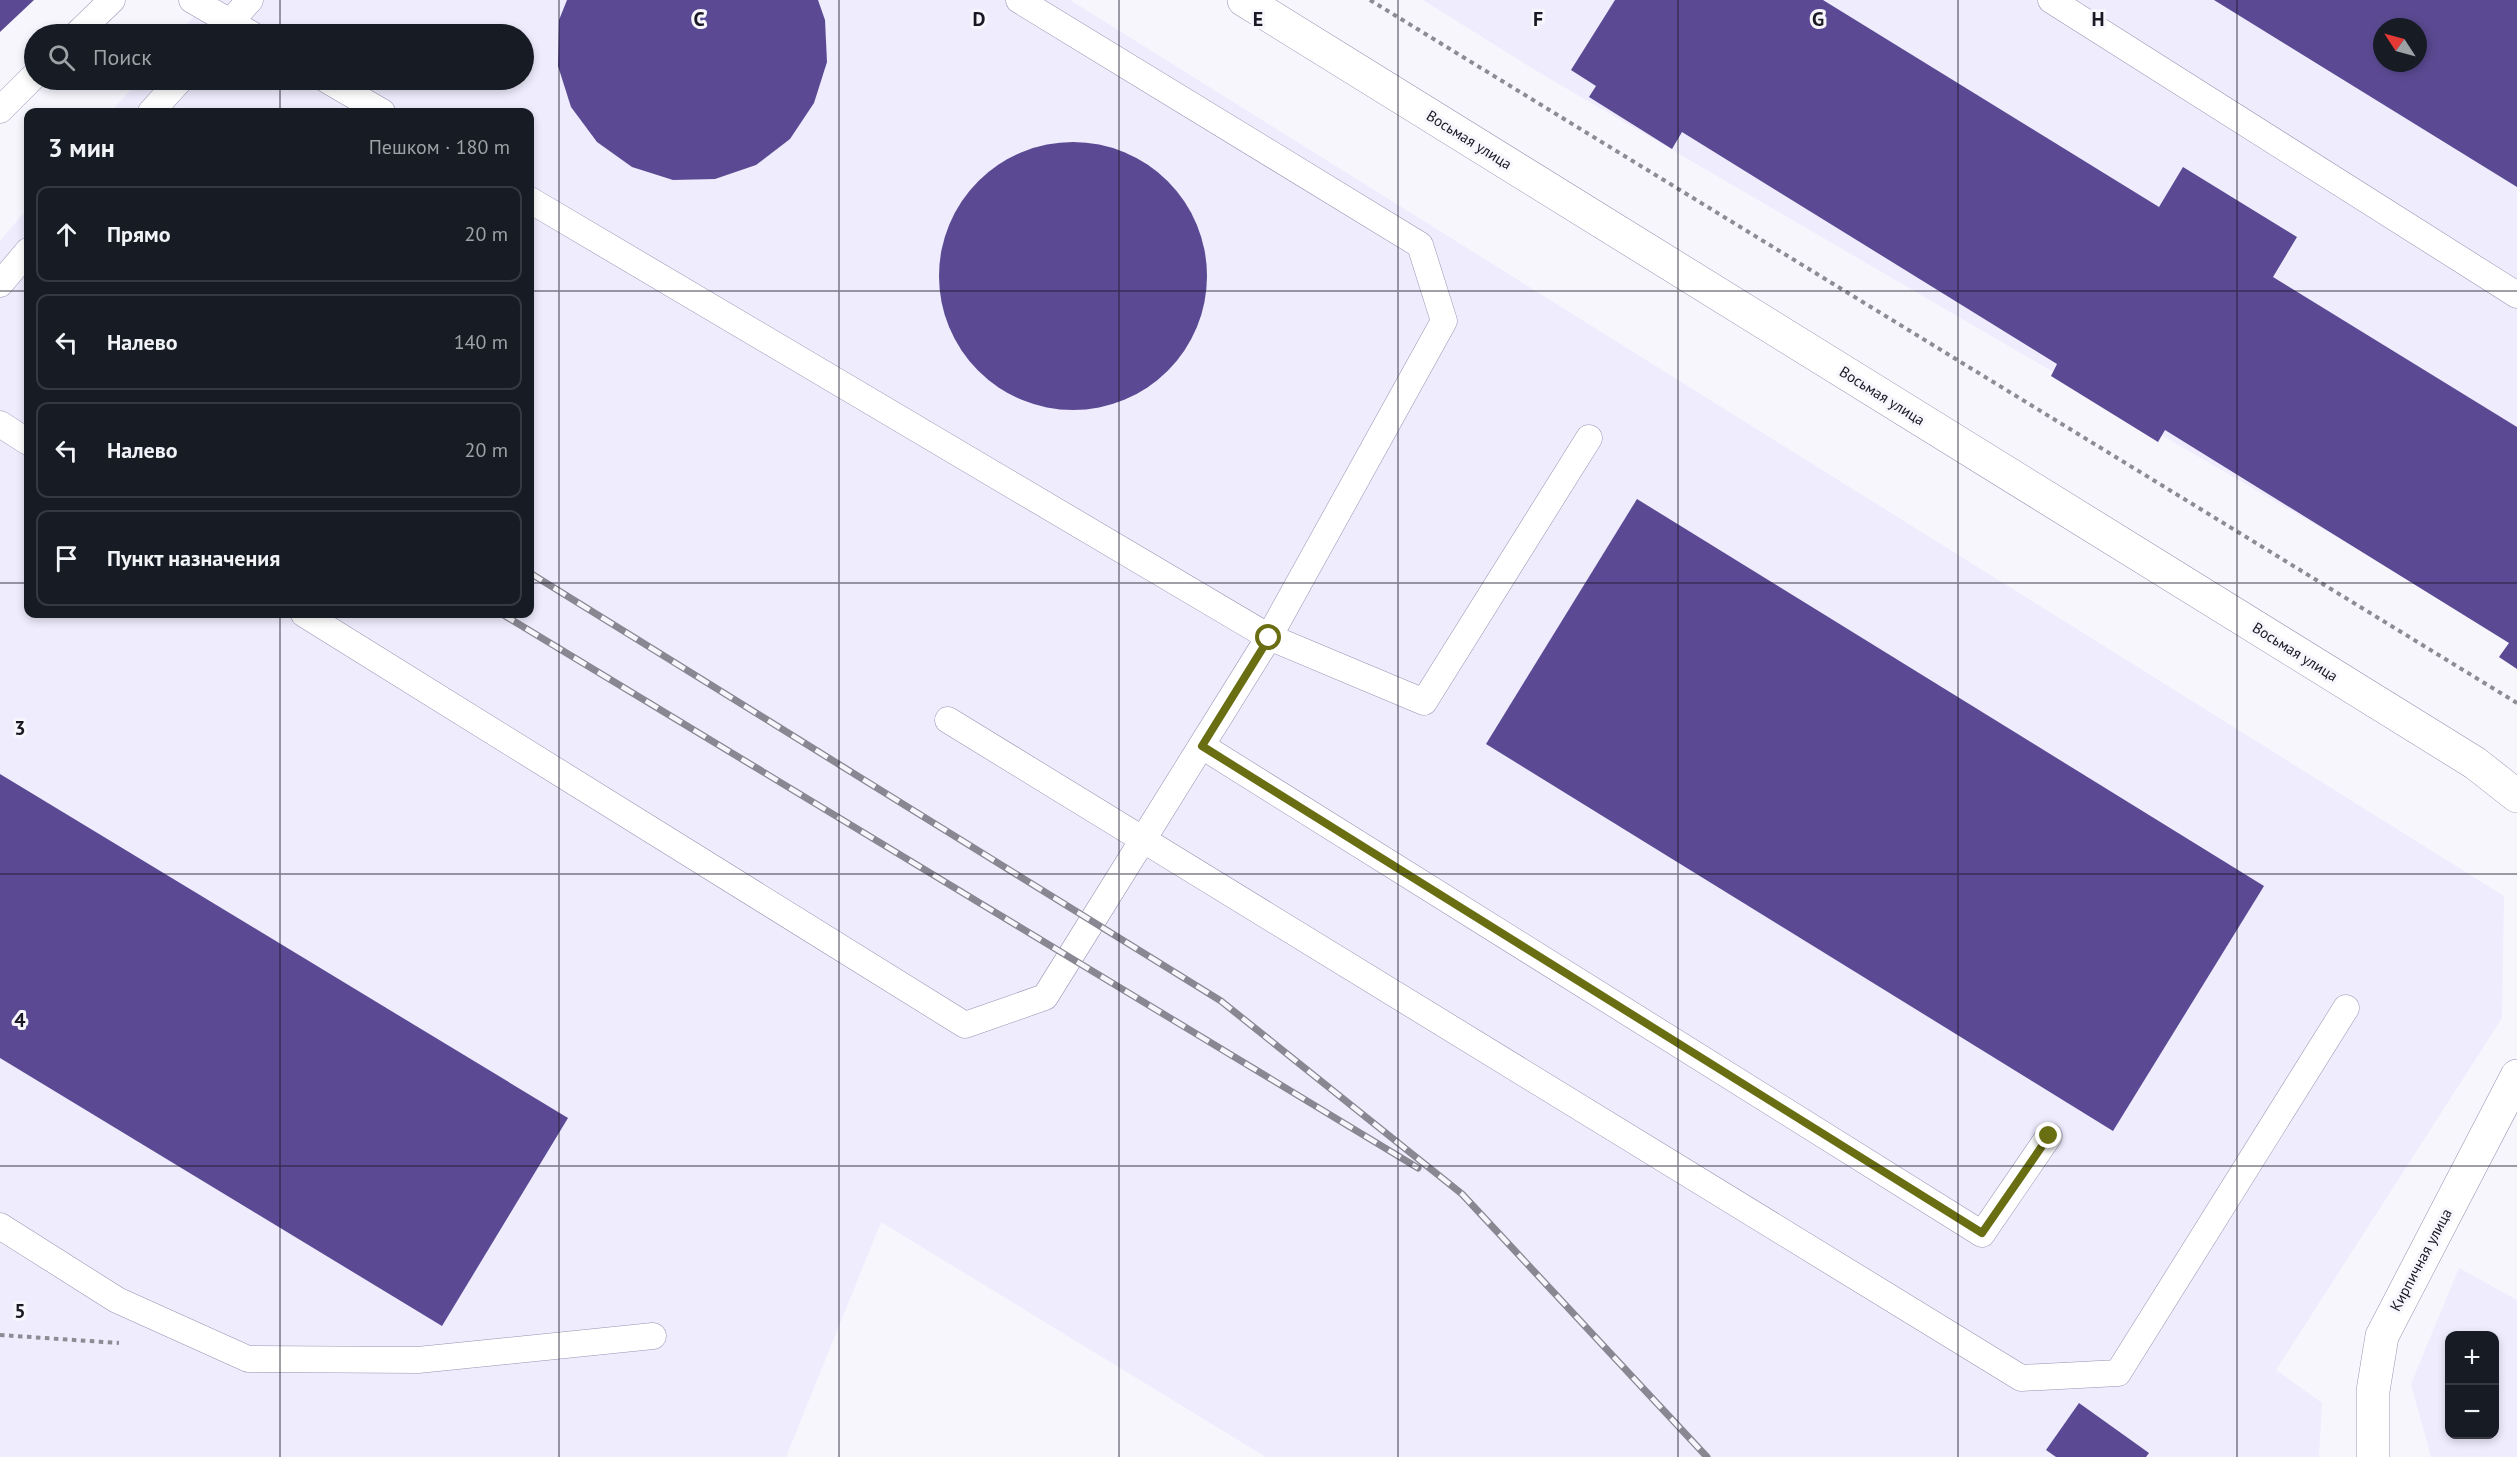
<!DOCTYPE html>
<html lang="ru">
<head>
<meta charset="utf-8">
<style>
  body { margin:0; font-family:"PT Sans",sans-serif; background:#242831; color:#f1f3f6 }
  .controls { position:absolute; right:18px; bottom:18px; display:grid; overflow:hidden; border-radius:12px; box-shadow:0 3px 9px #0003 }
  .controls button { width:54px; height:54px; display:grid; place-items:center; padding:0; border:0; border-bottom:2px solid #363941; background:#171b24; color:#f1f3f6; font:30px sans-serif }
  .compass { position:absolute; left:2373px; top:18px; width:54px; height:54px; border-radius:50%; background:#171b24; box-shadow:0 3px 9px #0003; rotate:306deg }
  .stop { position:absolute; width:18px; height:18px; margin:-14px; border:4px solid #6a6e12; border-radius:50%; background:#fff }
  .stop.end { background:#6a6e12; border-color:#fff; box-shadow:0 2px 6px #0008 }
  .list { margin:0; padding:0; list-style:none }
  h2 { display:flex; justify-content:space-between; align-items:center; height:78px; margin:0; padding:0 24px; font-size:26px }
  h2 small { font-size:20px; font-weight:400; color:#9ea1a6 }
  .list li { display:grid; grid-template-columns:39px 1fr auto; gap:18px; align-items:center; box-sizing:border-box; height:96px; margin:0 12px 12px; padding:0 12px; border:2px solid #363941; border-radius:12px }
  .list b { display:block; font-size:22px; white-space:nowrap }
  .list em { font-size:20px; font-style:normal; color:#9ea1a6 }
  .icon { flex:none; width:33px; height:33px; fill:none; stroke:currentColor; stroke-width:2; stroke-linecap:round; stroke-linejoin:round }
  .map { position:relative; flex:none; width:2517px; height:1457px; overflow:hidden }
  .search { position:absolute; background:#171b24; box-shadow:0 3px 9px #0003; left:24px; top:24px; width:510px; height:66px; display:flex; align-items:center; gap:15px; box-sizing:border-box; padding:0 21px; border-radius:33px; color:#9ea1a6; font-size:22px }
  .panel { position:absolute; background:#171b24; box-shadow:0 3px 9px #0003; left:24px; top:108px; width:510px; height:510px; border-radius:12px }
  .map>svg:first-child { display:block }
  .built { fill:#eeecfd; fill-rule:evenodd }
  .building { fill:#5b4a93; fill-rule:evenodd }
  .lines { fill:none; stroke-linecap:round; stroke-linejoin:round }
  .lane-casing { stroke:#9792b2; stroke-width:27 }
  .secondary-casing { stroke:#9792b2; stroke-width:34 }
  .path { stroke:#8d8c95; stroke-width:4; stroke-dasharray:4.5 4.5; stroke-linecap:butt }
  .lane { stroke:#fff; stroke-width:26 }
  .secondary { stroke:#fff; stroke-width:33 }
  .rail-casing { stroke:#898791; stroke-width:7 }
  .rail { stroke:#f7f6fd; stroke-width:4.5; stroke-dasharray:14; stroke-linecap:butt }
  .route { stroke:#6a6e12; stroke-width:8 }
  .grid { fill:none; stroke:#1a1824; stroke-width:1.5; stroke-opacity:0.55 }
  .labels { text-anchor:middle; stroke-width:6; stroke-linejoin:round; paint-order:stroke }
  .street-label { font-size:15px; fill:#1a1824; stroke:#f7f6fd }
  .grid-label { font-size:20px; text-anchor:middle; font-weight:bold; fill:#1a1824; stroke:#f7f6fd; stroke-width:6; stroke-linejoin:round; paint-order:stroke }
</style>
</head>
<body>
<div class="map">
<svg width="2517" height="1457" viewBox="0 0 2517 1457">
  <rect width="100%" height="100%" fill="#f7f6fd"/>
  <g class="built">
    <path d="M208,0H1070L2504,896L2502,1018L2276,1370L2322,1403L2319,1457H1266L881,1222L786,1457H0V241L28,208V614H530V112H111L139,80H524V34H178Z"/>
    <path d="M1423,0H2517V642L1540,73ZM2382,27H2418V63H2382Z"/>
    <path d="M2459,1268L2517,1300V1457H2431L2411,1384ZM2450,1336H2494V1434H2450Z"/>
  </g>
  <g class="building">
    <path d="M0,0H34L0,32Z"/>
    <path d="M567,0H818L825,20L827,62L814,103L790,139L756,165L715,179L673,180L632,167L597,142L571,107L558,66L559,20Z"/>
    <path d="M1615,0H1823L2159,207L2183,167L2297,237L2273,277L2517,427V669L2499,657L2509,643L2165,430L2158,442L2051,376L2057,364L1682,132L1672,149L1589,97L1596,86L1571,70Z"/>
    <path d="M2214,0H2517V187ZM2382,27H2418V63H2382Z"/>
    <circle cx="1073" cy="276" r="134"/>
    <path d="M1637,499L2264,886L2113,1131L1486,744Z"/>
    <path d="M0,774L568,1118L442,1326L0,1058Z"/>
    <path d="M2079,1403L2149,1453L2146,1457H2056L2046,1450Z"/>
  </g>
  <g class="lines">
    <defs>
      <g id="lane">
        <path d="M192,0L251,34"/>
        <path d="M2051,0L2517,295"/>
        <path d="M220,33L250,0"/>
        <path d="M77,34L112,0"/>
        <path d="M327,80L382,112"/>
        <path d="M0,110L34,76"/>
        <path d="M151,112L180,80"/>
        <path d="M530,200L1269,637L1424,702L1589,438"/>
        <path d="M0,284L28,251"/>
        <path d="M0,424L28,442"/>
        <path d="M304,614L965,1025L1045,997L1269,637L1444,321L1420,245L1019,0"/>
        <path d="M948,720L2021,1378L2118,1373L2346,1008"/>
        <path d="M1202,746L1982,1234L2049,1136"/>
        <path d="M0,1226L117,1300L248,1359L418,1360L653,1336"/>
      </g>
      <g id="secondary">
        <path d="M1244,0L2475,763L2517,796"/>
        <path d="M2373,1457V1391L2382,1336L2517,1076"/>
      </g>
    </defs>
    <use href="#lane" class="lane-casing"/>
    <use href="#secondary" class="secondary-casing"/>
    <g class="path">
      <path d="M1370,0L2517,703"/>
      <path d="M0,1335L119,1343"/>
    </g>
    <use href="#lane" class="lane"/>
    <use href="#secondary" class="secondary"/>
    <defs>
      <g id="rail">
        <path d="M530,573L1221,1001L1462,1194L1707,1457"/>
        <path d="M502,614L1418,1168"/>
      </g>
    </defs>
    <use href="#rail" class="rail-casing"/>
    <use href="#rail" class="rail"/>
  </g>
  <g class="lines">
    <path class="route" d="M1269,638L1202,746L1982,1233L2049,1136"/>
  </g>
  <path class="grid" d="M280,0V34M559,0V1457M839,0V1457M1119,0V1457M1398,0V1457M1678,0V1457M1958,0V1457M2237,0V1457M280,80V112M0,291H28M530,291H2517M0,583H28M530,583H2517M280,614V1457M0,874H2517M0,1166H2517"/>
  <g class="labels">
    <g class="street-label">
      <text transform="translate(1469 140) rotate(32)" y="5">Восьмая улица</text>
      <text transform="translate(1882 396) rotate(32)" y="5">Восьмая улица</text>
      <text transform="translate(2295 652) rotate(32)" y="5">Восьмая улица</text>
      <text transform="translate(2421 1260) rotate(-62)" y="5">Кирпичная улица</text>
    </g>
  </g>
  <g class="grid-label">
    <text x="699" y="26">C</text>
    <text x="979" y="26">D</text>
    <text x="1258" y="26">E</text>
    <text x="1538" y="26">F</text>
    <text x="1818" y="26">G</text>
    <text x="2098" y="26">H</text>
    <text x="20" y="735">3</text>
    <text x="20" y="1027">4</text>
    <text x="20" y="1318">5</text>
  </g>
</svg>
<div class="controls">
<button>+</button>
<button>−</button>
</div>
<svg class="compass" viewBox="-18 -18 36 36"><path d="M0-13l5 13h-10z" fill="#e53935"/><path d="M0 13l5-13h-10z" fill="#9ea1a6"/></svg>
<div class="stop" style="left:1269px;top:638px"></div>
<div class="stop end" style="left:2049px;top:1136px"></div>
<div class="search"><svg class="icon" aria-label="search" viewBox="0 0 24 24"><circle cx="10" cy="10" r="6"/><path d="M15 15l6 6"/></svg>Поиск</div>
<section class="panel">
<h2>3 мин<small>Пешком · 180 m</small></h2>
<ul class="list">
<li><svg class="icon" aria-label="ahead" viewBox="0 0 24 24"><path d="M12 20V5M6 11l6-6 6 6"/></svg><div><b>Прямо</b></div><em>20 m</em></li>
<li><svg class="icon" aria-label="left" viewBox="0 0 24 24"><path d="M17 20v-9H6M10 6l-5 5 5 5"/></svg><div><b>Налево</b></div><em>140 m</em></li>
<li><svg class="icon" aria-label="left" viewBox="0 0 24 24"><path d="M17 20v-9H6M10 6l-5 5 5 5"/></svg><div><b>Налево</b></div><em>20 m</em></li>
<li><svg class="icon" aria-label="arrive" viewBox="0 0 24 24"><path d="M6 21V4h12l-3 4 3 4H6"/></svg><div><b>Пункт назначения</b></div></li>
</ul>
</section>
</div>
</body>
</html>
